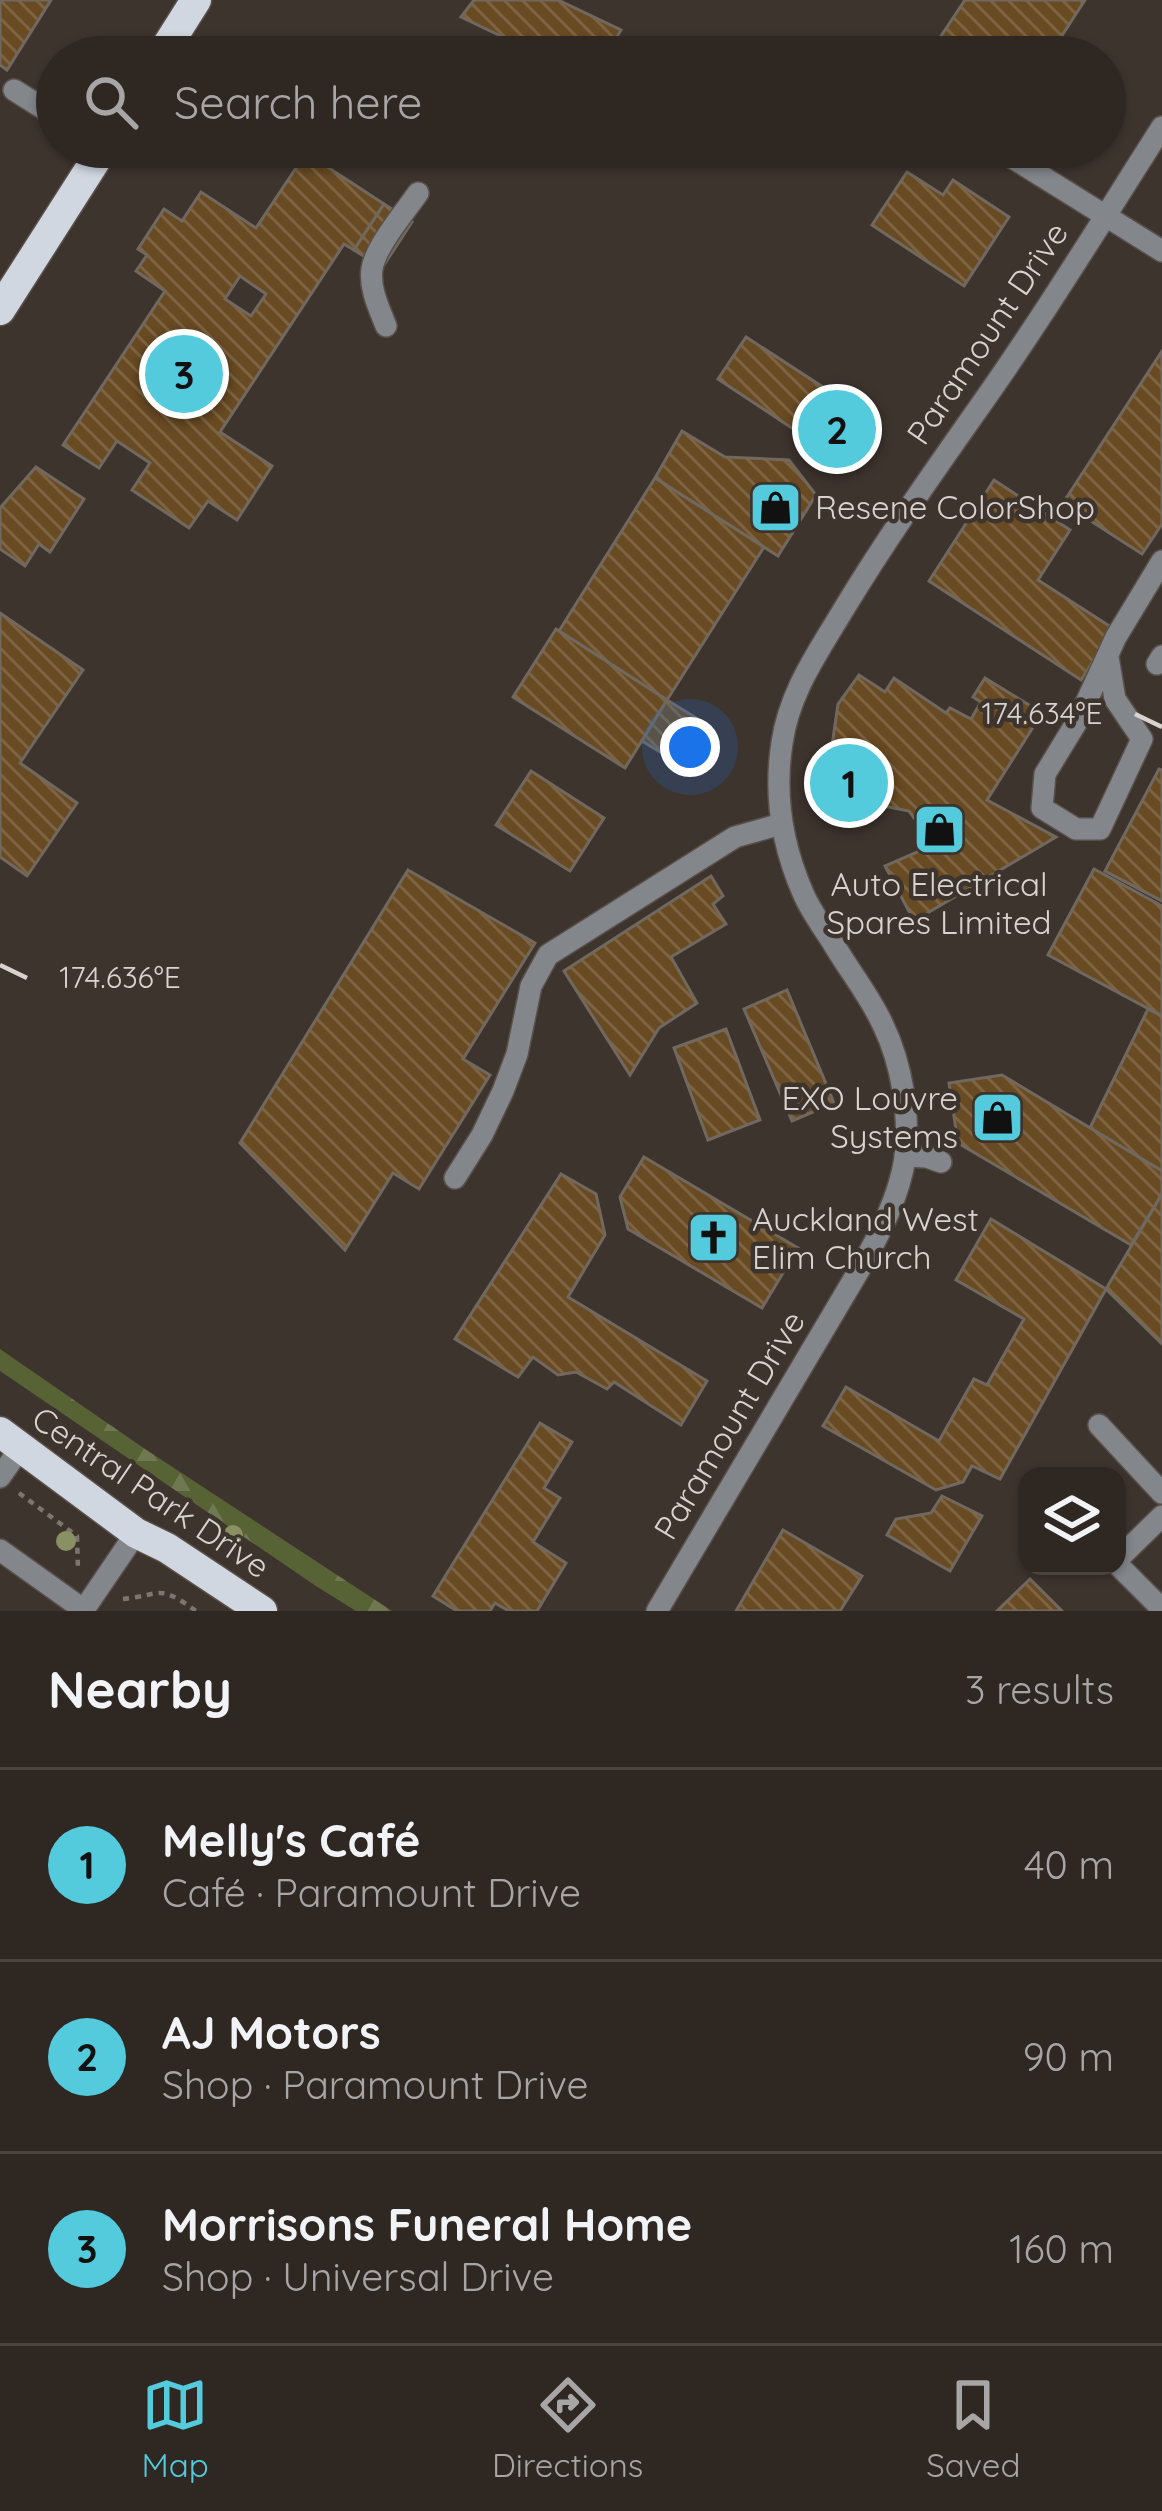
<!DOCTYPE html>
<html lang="en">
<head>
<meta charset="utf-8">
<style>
  body { margin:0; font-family:Quicksand,sans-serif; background:#3a332f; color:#f1f3f6 }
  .controls { position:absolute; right:36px; bottom:36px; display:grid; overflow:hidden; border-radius:24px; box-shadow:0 3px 9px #0004 }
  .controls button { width:108px; height:108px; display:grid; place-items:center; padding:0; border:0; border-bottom:3px solid #494440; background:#2e2722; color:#f1f3f6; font:60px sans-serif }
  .you { position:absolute; left:690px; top:747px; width:42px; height:42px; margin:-30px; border:9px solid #fff; border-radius:50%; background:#1a73e8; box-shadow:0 0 0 18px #1a73e833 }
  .badge { display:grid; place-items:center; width:78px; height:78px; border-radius:50%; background:#54cadd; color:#111; font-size:39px; font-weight:700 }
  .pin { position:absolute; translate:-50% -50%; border:6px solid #fff; box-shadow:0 3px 12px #0006 }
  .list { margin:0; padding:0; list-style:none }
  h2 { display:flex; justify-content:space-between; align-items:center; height:156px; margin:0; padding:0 48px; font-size:51px }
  h2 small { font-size:39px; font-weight:400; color:#a7a5a5 }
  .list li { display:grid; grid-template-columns:78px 1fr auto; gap:36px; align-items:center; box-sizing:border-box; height:192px; padding:0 48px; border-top:3px solid #494440 }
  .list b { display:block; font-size:45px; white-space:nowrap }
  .list p { margin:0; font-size:39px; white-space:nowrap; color:#a7a5a5 }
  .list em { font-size:39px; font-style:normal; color:#a7a5a5 }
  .icon { flex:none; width:66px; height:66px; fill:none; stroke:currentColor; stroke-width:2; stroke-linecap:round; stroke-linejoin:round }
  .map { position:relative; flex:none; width:1162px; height:1611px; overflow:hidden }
  .search { position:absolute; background:#2e2722; box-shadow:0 3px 9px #0004; left:36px; right:36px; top:36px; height:132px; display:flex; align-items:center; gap:30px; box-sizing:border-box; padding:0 42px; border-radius:66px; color:#a7a5a5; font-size:45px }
  .sheet { height:732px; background:#2e2722 }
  nav { display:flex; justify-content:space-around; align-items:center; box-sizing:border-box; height:168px; border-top:3px solid #494440; background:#2e2722; font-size:33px; color:#a7a5a5 }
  nav a { display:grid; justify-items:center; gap:6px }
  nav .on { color:#54cadd }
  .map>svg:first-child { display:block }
  .forest { fill:url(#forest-firs) }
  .building { fill:url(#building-back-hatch); stroke:#71695f; stroke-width:3; fill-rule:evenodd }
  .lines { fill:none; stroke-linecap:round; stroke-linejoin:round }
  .minor-casing { stroke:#5a504b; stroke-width:24 }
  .major-casing { stroke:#5a504b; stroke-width:33 }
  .path { stroke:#7e7570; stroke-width:4.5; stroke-dasharray:6 6; stroke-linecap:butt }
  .minor { stroke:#83878b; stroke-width:21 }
  .major { stroke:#d0d7e0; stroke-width:30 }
  .tree { fill:#899064 }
  .ticks { fill:none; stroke:#d9d2ce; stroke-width:4.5 }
  .labels { text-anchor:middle; stroke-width:9; stroke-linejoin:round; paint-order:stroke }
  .street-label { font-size:33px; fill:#d9d2ce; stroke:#3e342e }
  .poi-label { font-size:33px; fill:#d9d2ce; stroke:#3e342e; text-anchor:start }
  .ticks-label { font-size:30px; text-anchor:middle; fill:#d9d2ce; stroke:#3e342e; stroke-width:9; stroke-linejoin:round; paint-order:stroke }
</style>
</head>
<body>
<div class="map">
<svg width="1162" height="1611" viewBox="0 0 1162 1611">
  <defs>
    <pattern id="forest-firs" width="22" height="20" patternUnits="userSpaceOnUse" patternTransform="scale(3)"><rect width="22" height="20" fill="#576335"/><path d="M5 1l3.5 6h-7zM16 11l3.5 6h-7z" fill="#6f7851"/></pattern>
    <pattern id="building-back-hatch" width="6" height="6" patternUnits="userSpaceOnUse" patternTransform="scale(3)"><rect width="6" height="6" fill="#694b23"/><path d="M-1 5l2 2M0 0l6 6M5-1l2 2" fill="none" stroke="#7e6442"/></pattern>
  </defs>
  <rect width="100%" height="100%" fill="#3e342e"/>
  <path class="forest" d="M0,1349L145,1449L392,1611H356L316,1586L0,1371Z"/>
  <g class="building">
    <path d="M0,0H51L7,70L0,65Z"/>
    <path d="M474,0H558L621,30L605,57H545L461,17Z"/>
    <path d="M965,0H1085L1048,57H953L935,45Z"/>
    <path d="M306,153L384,204L354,250L344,244L220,432L272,466L237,520L208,501L189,528L132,490L150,463L117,441L99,468L63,445L165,291L136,271L147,255L138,249L164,209L182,221L201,192L256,228ZM240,276L266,294L251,316L225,299Z"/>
    <path d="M907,172L943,195L953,180L1009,217L964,286L872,225Z"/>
    <path d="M384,204L412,222L382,268L354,250Z"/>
    <path d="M746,337L869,417L840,460L718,379Z"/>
    <path d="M1162,351V524L1142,554L1063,503Z"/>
    <path d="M682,431L725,457L789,460L816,495L778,556L655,478Z"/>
    <path d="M36,467L84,499L50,552L39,544L25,566L0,549V508Z"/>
    <path d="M655,478L764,547L667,700L559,631Z"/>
    <path d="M994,480L1070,530L1038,580L1114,629L1081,680L929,581Z"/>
    <path d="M0,613L83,670L20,763L77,803L27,876L0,857Z"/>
    <path d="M556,629L667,700L625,768L513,697Z"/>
    <path d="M859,675L885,692L894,678L946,713L950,708L971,719L981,702L973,697L985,678L1042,713L987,800L1056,837L914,921L885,866L933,845L909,811L825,794L838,704Z"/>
    <path d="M667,700L706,724L680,764L642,741Z"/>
    <path d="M1159,769L1162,770V901L1105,871Z"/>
    <path d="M531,771L604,818L570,871L496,825Z"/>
    <path d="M1094,869L1162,906V1016L1048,955Z"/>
    <path d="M408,870L535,943L463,1059L490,1075L419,1189L393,1173L345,1250L240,1143Z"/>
    <path d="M711,876L723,896L713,904L726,924L671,957L697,1003L659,1028L630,1075L564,971Z"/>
    <path d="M787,990L834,1103L792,1121L744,1009Z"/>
    <path d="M1148,1009L1162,1016V1171L1090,1128Z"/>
    <path d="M726,1029L760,1120L708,1140L674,1048Z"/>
    <path d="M1002,1075L1162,1171V1194L1131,1245L958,1143L949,1083Z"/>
    <path d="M644,1157L798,1248L762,1308L628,1229L620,1197Z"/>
    <path d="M561,1174L596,1194L605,1235L568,1297L707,1381L681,1425L614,1382L607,1389L576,1372L558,1375L533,1357L518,1377L455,1339Z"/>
    <path d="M1162,1194V1344L1106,1289Z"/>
    <path d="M991,1219L1106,1289L1000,1479L972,1466L963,1482L936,1490L823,1426L846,1387L939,1441L974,1379L987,1385L1024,1319L956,1280Z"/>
    <path d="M540,1423L572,1442L544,1488L560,1498L533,1542L566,1563L537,1611H509L495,1603L490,1611H457L433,1596Z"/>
    <path d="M942,1496L982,1516L950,1571L887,1535L896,1519L931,1513Z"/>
    <path d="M783,1530L862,1576L840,1611H736Z"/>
    <path d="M1030,1579L1062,1611H997Z"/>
  </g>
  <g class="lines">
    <defs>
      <g id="minor">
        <path d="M14,90L57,117"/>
        <path d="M995,147L1162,251"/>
        <path d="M386,326C379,308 369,288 372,269C375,247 405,212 418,193"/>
        <path d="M1108,657L1115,699L1142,739L1100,829H1076L1042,808L1045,774L1078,720L1116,637L1162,561"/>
        <path d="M1157,664L1162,656"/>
        <path d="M905,1156L927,1157L941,1162"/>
        <path d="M455,1178L482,1135L503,1091L517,1054L531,986L548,955L735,837L781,824"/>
        <path d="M1099,1425L1162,1493"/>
        <path d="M0,1477L21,1447"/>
        <path d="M0,1550L84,1610"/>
        <path d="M1117,1560L1162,1516"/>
        <path d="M1117,1564L1162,1609"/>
        <path d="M83,1611L136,1533"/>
        <path d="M657,1611L861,1267C880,1233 899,1197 905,1158C910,1115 902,1064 883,1025C871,998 851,973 836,948C825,930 811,912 803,893C782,845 774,794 782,743C789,693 817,654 842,612C883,544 928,480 973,416C1040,322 1100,224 1162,127"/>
      </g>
      <g id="major">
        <path d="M160,57L196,0"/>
        <path d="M0,310L104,147"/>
        <path d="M0,1432L136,1533L167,1548L262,1611"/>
      </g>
    </defs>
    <use href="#minor" class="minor-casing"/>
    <use href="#major" class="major-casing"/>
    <g class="path">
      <path d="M44,76L57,85"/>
      <path d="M19,1493L77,1536L78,1571"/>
      <path d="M123,1599C163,1595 157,1583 196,1611"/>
    </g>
    <use href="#minor" class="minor"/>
    <use href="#major" class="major"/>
  </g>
  <g class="tree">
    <circle cx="233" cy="1535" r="10"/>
    <circle cx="66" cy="1541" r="10"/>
  </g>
  <path class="ticks" d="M1135,714L1162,727M0,965L27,978"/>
  <defs>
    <symbol id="shop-square" viewBox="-11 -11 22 22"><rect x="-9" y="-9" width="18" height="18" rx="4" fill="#54cadd" stroke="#3e342e"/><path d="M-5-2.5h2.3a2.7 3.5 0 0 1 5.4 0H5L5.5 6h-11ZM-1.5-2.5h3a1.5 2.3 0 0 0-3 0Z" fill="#111"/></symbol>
    <symbol id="church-square" viewBox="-11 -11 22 22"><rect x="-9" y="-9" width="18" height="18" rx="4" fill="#54cadd" stroke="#3e342e"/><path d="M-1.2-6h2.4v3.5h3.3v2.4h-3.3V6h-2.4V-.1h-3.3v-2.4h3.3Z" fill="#111"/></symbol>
  </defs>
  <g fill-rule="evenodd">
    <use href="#shop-square" x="746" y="478" width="59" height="59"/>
    <use href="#shop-square" x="910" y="800" width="59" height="59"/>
    <use href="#shop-square" x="968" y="1088" width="59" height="59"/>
    <use href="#church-square" x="684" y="1208" width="59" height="59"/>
  </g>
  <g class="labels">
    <g class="street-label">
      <text transform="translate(987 333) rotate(-56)" y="12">Paramount Drive</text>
      <text transform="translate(729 1425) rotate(-59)" y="12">Paramount Drive</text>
      <text transform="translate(151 1492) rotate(34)" y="12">Central Park Drive</text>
    </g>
    <g class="poi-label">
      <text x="815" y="519">Resene ColorShop</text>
      <text x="939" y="896" text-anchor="middle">Auto Electrical<tspan x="939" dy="38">Spares Limited</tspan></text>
      <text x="958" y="1110" text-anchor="end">EXO Louvre<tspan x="958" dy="38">Systems</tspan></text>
      <text x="752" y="1231">Auckland West<tspan x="752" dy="38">Elim Church</tspan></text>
    </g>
  </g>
  <g class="ticks-label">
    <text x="1042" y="724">174.634°E</text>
    <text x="120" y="988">174.636°E</text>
  </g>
</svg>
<div class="controls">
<button><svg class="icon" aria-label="layers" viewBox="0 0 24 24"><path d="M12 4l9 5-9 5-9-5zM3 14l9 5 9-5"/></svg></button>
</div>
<div class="you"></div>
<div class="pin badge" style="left:849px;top:783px">1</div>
<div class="pin badge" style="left:837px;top:429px">2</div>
<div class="pin badge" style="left:184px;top:374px">3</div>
<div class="search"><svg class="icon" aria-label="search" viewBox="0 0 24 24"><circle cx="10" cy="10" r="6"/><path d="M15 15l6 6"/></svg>Search here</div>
</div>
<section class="sheet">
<h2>Nearby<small>3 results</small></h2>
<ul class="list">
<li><span class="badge">1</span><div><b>Melly's Café</b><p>Café · Paramount Drive</p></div><em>40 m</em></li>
<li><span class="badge">2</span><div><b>AJ Motors</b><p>Shop · Paramount Drive</p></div><em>90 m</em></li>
<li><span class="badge">3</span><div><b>Morrisons Funeral Home</b><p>Shop · Universal Drive</p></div><em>160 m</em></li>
</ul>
</section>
<nav>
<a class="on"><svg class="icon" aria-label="map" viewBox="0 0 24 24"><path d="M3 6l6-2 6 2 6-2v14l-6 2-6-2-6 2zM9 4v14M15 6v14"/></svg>Map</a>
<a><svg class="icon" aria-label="directions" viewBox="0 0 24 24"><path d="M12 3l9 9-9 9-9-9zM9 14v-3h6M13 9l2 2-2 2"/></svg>Directions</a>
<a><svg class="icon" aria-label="saved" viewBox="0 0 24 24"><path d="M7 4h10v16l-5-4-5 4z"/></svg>Saved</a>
</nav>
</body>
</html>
